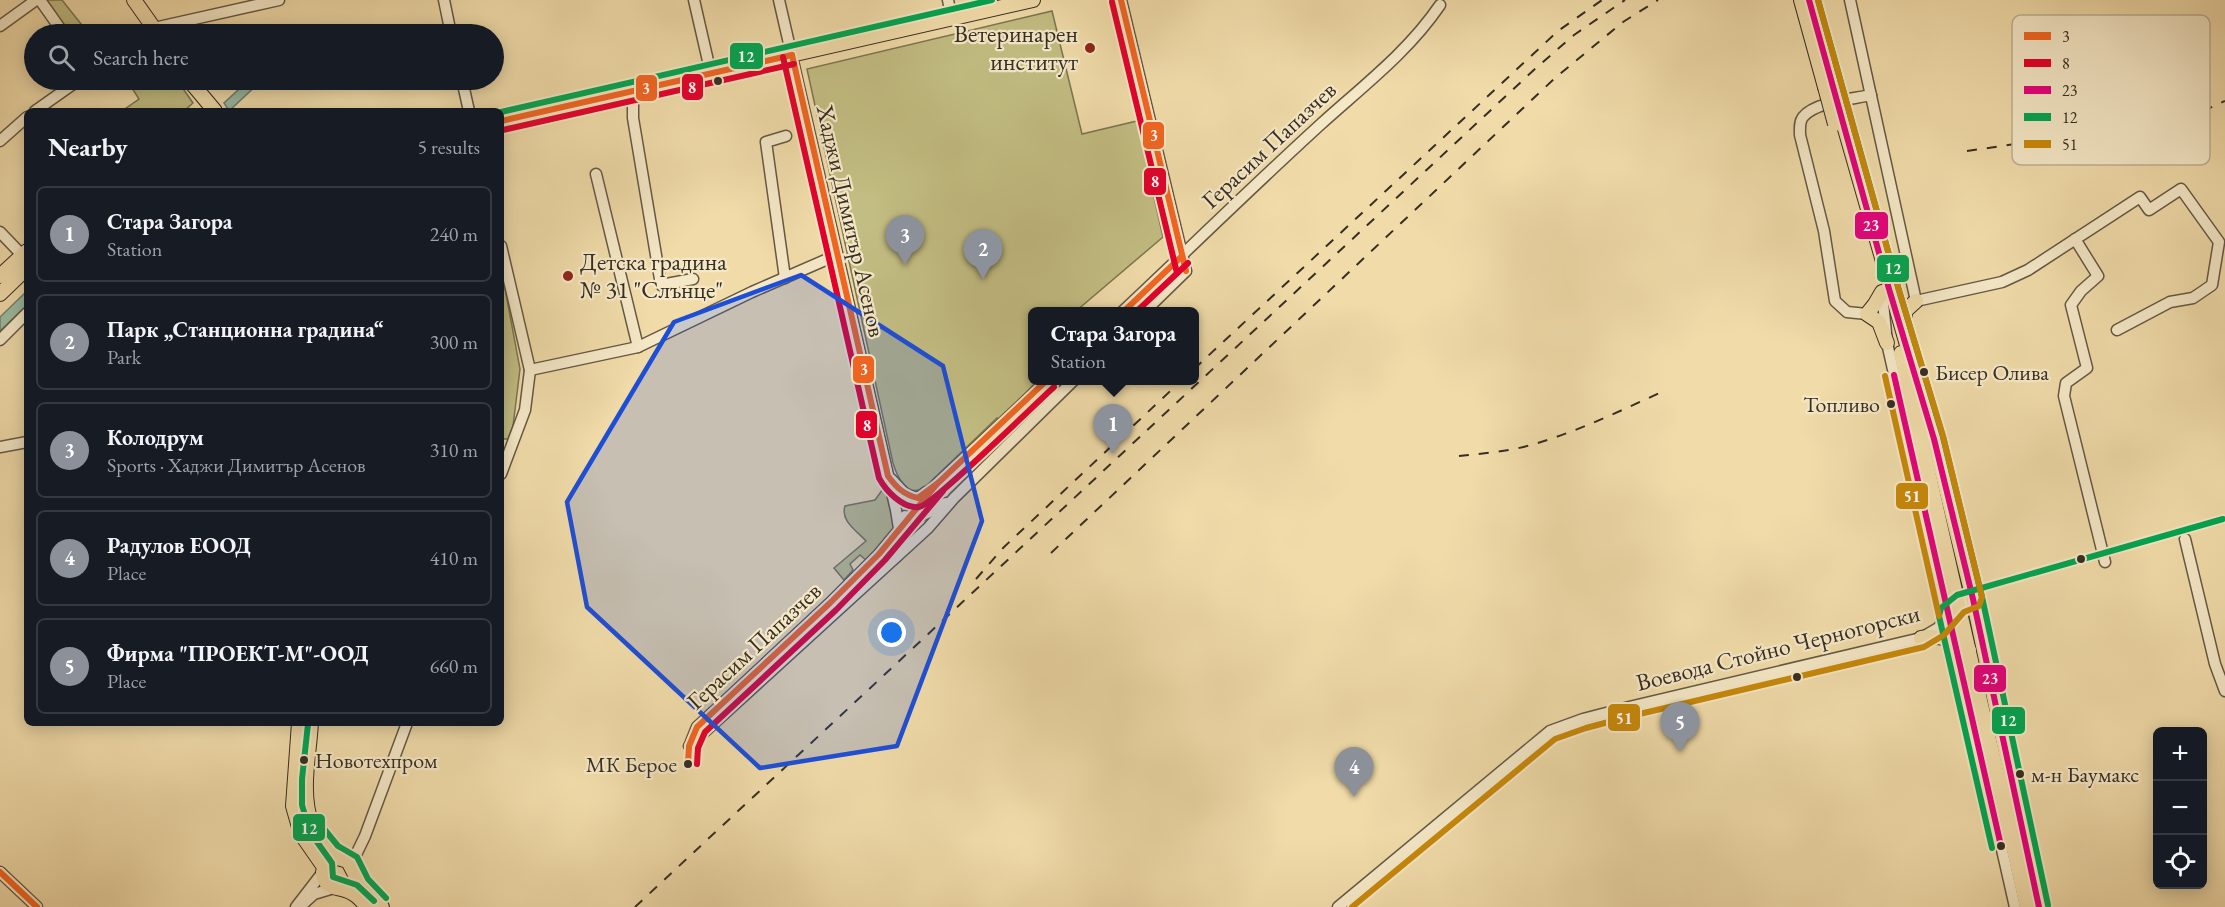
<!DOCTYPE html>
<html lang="en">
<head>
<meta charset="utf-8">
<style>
  body { margin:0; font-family:"EB Garamond",serif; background:#242831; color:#f1f3f6 }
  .controls { position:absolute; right:18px; bottom:18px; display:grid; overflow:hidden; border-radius:9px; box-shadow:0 3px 15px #0003 }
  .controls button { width:54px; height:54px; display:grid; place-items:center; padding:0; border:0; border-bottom:2px solid #363941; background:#171b24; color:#f1f3f6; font:30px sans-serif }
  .you { position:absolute; left:892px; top:633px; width:21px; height:21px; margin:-15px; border:4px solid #fff; border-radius:50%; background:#1a73e8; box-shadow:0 0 0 9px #1a73e833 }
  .badge { display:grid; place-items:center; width:39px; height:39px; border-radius:50%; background:#8c9099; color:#fff; font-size:20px; font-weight:700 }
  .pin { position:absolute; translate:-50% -50px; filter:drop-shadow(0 2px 3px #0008) }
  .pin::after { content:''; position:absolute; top:32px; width:21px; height:18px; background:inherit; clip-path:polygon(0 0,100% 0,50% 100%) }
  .popup { position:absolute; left:1028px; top:307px; width:171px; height:78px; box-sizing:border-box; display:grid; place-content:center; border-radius:9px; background:#171b24; filter:drop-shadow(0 2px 4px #0005); font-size:20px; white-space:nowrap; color:#9ea1a6 }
  .popup b { font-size:22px; color:#f1f3f6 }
  .popup::after { content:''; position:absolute; left:50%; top:100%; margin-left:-12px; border:12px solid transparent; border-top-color:#171b24 }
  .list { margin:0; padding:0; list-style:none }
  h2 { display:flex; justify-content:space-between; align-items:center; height:78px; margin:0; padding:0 24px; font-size:26px }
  h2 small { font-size:20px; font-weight:400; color:#9ea1a6 }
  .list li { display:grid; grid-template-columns:39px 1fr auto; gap:18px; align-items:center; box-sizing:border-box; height:96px; margin:0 12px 12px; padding:0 12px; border:2px solid #363941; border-radius:9px }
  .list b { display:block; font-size:22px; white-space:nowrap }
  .list p { margin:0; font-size:20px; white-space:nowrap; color:#9ea1a6 }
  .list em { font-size:20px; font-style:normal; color:#9ea1a6 }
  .icon { flex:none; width:33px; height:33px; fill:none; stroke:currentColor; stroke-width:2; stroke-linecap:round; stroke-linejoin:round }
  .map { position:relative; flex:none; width:2225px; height:907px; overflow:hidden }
  .search { position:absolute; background:#171b24; box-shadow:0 3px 15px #0003; left:24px; top:24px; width:480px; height:66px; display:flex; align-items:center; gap:15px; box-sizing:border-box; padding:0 21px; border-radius:33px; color:#9ea1a6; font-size:22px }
  .panel { position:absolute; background:#171b24; box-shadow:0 3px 15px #0003; left:24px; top:108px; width:480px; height:618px; border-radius:9px }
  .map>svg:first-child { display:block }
  .green { fill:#c2bd82; stroke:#7c7552; stroke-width:1.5 }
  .water { fill:#9bbca4; stroke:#738370; stroke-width:1.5 }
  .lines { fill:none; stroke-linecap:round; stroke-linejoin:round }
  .minor-casing { stroke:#645844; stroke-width:13 }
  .major-casing { stroke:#362d23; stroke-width:16 }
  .minor { stroke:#f5e8c7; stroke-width:10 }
  .major { stroke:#f0dba9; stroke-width:14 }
  .rail { stroke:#362d23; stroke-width:2; stroke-dasharray:10 10; stroke-linecap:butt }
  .major-bridge-casing { stroke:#362d23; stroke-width:16; stroke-linecap:butt }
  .major-bridge { stroke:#f0dba9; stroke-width:14 }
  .bus-1-casing { stroke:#f5e8c7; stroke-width:10 }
  .bus-2-casing { stroke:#f5e8c7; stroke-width:10 }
  .bus-3-casing { stroke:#f5e8c7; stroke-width:10 }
  .bus-4-casing { stroke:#f5e8c7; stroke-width:10 }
  .bus-5-casing { stroke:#f5e8c7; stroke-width:10 }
  .bus-1 { stroke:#f26522; stroke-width:6 }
  .bus-2 { stroke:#e4002b; stroke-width:6 }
  .bus-3 { stroke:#e5007d; stroke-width:6 }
  .bus-4 { stroke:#00a651; stroke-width:6 }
  .bus-5 { stroke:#c78809; stroke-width:6 }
  .marked { fill:#1d4ed8; fill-opacity:0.2; stroke:#1d4ed8; stroke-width:4.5; stroke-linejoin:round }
  .poi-dot { fill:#8f2418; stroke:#f5e8c7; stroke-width:2 }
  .bus-dot { fill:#362d23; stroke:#f5e8c7; stroke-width:2 }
  .labels { text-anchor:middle; stroke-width:4.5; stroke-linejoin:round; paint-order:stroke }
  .bus-label { font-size:22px; fill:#362d23; stroke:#f5e8c7; text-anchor:start }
  .poi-label { font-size:24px; fill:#362d23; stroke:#f5e8c7; text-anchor:end }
  .street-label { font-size:24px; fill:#362d23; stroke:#f5e8c7 }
  .key { fill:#f5e8c7; stroke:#bcb096; stroke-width:1.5 }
  .key-label { font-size:16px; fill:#362d23 }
  .line-badge { stroke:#f5e8c7; stroke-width:2 }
  .badge-label { font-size:16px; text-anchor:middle; font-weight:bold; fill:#fff }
</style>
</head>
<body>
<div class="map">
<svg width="2225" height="907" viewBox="0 0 2225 907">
  <rect width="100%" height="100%" fill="#f0dba9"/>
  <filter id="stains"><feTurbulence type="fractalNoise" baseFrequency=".00333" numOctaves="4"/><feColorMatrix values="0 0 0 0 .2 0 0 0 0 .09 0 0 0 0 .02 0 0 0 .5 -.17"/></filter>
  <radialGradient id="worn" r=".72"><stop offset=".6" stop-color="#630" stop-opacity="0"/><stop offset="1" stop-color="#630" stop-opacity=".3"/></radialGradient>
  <g class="green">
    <path d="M40,0H62L89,34H64Z"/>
    <path d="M1052,11L1082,134L1137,121L1163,237L1076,311L1032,312V380L1037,381L1000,420L997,418L925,487C908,499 897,477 893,463L807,69Z"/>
    <path d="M134,80H177L193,103L184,111H122L139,99L130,85L135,81Z"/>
    <path d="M501,267L520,369L513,426L508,439H501Z"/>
    <path d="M885,486L891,513L896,518L892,535L866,560L860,555L850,564L853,570L844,580L834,568L866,541C857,531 840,521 845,506L875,500Z"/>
  </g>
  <g class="water">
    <path d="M249,80H262L229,111L224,103Z"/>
    <path d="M27,291V305L0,331V317Z"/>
  </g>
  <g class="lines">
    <defs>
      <g id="minor">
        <path d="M40,0L64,34"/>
        <path d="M444,0L451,34"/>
        <path d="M694,0L711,74"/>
        <path d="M779,0L896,510L900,535L896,557"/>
        <path d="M948,0L952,19"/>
        <path d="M1121,0L1186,271L1144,312"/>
        <path d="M1850,0L1916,301L2002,282L2028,270L2140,197L2149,210L2181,189L2219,242L2212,285L2193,298L2170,302L2117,330"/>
        <path d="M0,26L36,0"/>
        <path d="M144,34L154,28L279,0"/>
        <path d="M462,80L469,111"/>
        <path d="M633,91V118L661,285L693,279"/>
        <path d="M35,111L79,80"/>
        <path d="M0,141L27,117"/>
        <path d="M596,174L638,347"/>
        <path d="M0,232L22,255"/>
        <path d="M2075,239L2098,276L2081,291L2071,305L2087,368L2066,383L2064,396L2105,562"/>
        <path d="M501,246L530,370L525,410L501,474"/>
        <path d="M785,278L766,142L786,136"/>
        <path d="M1882,292L1887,343L2015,907"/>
        <path d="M1122,312C1189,249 1254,185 1321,124C1363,86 1408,52 1440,5"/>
        <path d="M1867,314L1847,312L1835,301L1824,231L1800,135C1800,129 1799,122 1803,117C1815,102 1853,99 1871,95"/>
        <path d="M0,340L27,313"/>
        <path d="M530,370L638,347L752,292L837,255"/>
        <path d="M0,447L27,442"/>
        <path d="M891,479L906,495L918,498L926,492"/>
        <path d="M905,516C920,520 933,510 946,503"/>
        <path d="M2185,539L2215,664L2225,691"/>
        <path d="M691,742L697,727L830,603L879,554L938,483L1048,380"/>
        <path d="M689,746L928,528L954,498L1074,380"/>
        <path d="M351,865L365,836L407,723"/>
        <path d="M0,872L37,907"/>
        <path d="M304,903L314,894L334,888"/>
        <path d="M296,907L323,872"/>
        <path d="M1338,907L1550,731L1583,719L1629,707L1921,638L1938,628L1959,604L1973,599"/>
      </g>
      <g id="major">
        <path d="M134,0L158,34"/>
        <path d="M1801,0L1825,87"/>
        <path d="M189,80L215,111"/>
        <path d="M501,121L1033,0"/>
        <path d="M1843,122L1934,439L1973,599L2039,907"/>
        <path d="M0,276L27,251"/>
        <path d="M1882,292L1875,304L1867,314L1879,322L1887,343"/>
        <path d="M0,294L27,268"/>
        <path d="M1904,327L1905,311L1916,301"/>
        <path d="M1901,353L2027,907"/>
        <path d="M1921,638C1940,635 1954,639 1969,650"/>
        <path d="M299,723L293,806L301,834L324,867"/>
        <path d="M311,723C308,772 292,823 338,858"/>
        <path d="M367,907C363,902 358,896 352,893C339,885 324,892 323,872L328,861L338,858L348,861L360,884L382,907"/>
      </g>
    </defs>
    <use href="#minor" class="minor-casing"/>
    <use href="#major" class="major-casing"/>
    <use href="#minor" class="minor"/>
    <use href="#major" class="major"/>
    <g class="rail">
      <path d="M1967,151L2175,121L2192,116L2225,101"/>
      <path d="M1194,369L1558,31L1602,0"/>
      <path d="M1459,456C1486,453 1515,451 1541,442C1583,429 1624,409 1664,391"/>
      <path d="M1051,553L1555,78L1623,22L1658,0"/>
      <path d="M976,579L1004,547L1182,380"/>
      <path d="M635,907L1536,68L1574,35L1625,0"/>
    </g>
    <defs>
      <path id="major-bridge" d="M1825,87L1835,124"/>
    </defs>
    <use href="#major-bridge" class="major-bridge-casing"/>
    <use href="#major-bridge" class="major-bridge"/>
    <defs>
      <g id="bus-1">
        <path d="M1121,0L1186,271"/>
        <path d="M792,55L888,476C896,487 904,495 918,498L938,483L1047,380"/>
        <path d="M501,121L792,55"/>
        <path d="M1123,312L1182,256"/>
        <path d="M688,764L689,746L697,727L830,603L879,554L936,485"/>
        <path d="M0,872L37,907"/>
      </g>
      <g id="bus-2">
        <path d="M1112,2L1177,273"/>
        <path d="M783,57L879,478C886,491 903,509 919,507C933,505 1036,403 1054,387"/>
        <path d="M503,130L794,64"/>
        <path d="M1136,312L1188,263"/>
        <path d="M697,764L698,748L705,732L836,610L885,560L943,491"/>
      </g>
      <g id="bus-3">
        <path d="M1809,0L1889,289L1934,439L1973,599L2039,907"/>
        <path d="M1894,375L2001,846"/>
      </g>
      <g id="bus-4">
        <path d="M1818,0L1898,287L1943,437L1982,597L2048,905"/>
        <path d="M501,112L992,0"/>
        <path d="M308,724L302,779V805L310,832L332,863L333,877L357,885L374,901"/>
        <path d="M320,824L338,846L357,857L368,879L386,898"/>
        <path d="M1992,848L1939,616L1941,608L1957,595L2223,519"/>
      </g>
      <g id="bus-5">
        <path d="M1885,376L1939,616"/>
        <path d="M1352,907L1555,739L1586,728L1631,716L1924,647L1944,635L1964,612L1979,606L1982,597L1943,436L1898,287L1818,0"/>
      </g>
    </defs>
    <use href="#bus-1" class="bus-1-casing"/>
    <use href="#bus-2" class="bus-2-casing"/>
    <use href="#bus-3" class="bus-3-casing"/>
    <use href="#bus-4" class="bus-4-casing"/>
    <use href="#bus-5" class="bus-5-casing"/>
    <use href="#bus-1" class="bus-1"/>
    <use href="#bus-2" class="bus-2"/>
    <use href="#bus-3" class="bus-3"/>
    <use href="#bus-4" class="bus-4"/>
    <use href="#bus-5" class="bus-5"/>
  </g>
  <path class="marked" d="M801,275L943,366L982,521L897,746L760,768L587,607L567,502L674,322Z"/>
  <g class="poi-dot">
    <circle cx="1090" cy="48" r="6"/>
    <circle cx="568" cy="276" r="6"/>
  </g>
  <g class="bus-dot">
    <circle cx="718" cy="81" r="5"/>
    <circle cx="1924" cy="372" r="5"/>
    <circle cx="1891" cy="404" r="5"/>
    <circle cx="2081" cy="559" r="5"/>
    <circle cx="1797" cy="677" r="5"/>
    <circle cx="304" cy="760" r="5"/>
    <circle cx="688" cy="764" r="5"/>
    <circle cx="2020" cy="774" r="5"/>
    <circle cx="2001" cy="846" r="5"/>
  </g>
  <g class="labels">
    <g class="bus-label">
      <text x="1935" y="380">Бисер Олива</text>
      <text x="1880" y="412" text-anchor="end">Топливо</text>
      <text x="315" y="768">Новотехпром</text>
      <text x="677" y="772" text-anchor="end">МК Берое</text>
      <text x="2031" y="782">м-н Баумакс</text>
    </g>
    <g class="poi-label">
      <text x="1078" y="42">Ветеринарен<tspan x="1078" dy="28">институт</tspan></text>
      <text x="580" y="270" text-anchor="start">Детска градина<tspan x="580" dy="28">№ 31 "Слънце"</tspan></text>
    </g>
    <g class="street-label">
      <text transform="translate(1269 145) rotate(-43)" y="8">Герасим Папазчев</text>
      <text transform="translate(851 221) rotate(77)" y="8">Хаджи Димитър Асенов</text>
      <text transform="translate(754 646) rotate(-43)" y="8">Герасим Папазчев</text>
      <text transform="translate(1778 648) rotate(-14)" y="8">Воевода Стойно Черногорски</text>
    </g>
  </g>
  <rect x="2012" y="15" width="198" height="150" rx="9" class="key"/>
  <rect x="2024" y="32" width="27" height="8" fill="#f26522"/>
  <rect x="2024" y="59" width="27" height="8" fill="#e4002b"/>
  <rect x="2024" y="86" width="27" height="8" fill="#e5007d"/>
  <rect x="2024" y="113" width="27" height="8" fill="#00a651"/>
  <rect x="2024" y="140" width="27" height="8" fill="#c78809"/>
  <g class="key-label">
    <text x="2062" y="42">3</text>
    <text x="2062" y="69">8</text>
    <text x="2062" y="96">23</text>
    <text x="2062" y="123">12</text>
    <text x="2062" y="150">51</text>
  </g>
  <g class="line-badge">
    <rect x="729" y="42" width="35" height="28" rx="6" fill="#00a651"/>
    <rect x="681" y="73" width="23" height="28" rx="6" fill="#e4002b"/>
    <rect x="635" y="74" width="23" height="28" rx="6" fill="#f26522"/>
    <rect x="1142" y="121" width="23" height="29" rx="6" fill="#f26522"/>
    <rect x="1143" y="167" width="24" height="29" rx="6" fill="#e4002b"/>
    <rect x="1854" y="211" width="35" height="29" rx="6" fill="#e5007d"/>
    <rect x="1876" y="254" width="34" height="29" rx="6" fill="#00a651"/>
    <rect x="852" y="355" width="23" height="29" rx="6" fill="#f26522"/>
    <rect x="855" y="410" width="23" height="29" rx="6" fill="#e4002b"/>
    <rect x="1895" y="482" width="34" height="28" rx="6" fill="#c78809"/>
    <rect x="1973" y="664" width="34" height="29" rx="6" fill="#e5007d"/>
    <rect x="1607" y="703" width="34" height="29" rx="6" fill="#c78809"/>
    <rect x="1991" y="706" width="35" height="29" rx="6" fill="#00a651"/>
    <rect x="292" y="813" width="34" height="29" rx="6" fill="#00a651"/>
  </g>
  <g class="badge-label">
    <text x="746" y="62">12</text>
    <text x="692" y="93">8</text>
    <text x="646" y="94">3</text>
    <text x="1154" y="141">3</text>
    <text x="1155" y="187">8</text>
    <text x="1871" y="231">23</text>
    <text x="1893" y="274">12</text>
    <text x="864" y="375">3</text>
    <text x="867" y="431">8</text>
    <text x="1912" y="502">51</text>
    <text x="1990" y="684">23</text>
    <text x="1624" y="724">51</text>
    <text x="2008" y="726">12</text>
    <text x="309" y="834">12</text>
  </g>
  <rect width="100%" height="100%" filter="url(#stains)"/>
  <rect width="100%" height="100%" fill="url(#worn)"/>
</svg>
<div class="controls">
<button>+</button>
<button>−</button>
<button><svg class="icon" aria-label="locate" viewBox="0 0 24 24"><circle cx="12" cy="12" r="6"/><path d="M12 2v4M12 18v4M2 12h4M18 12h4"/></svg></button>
</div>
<div class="you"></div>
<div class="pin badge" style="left:1113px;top:454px">1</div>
<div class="popup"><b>Стара Загора</b>Station</div>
<div class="pin badge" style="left:983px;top:279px">2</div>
<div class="pin badge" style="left:905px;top:265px">3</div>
<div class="pin badge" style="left:1354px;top:797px">4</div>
<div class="pin badge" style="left:1680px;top:752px">5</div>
<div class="search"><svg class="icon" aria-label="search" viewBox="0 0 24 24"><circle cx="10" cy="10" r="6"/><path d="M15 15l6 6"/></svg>Search here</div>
<section class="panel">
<h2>Nearby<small>5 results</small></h2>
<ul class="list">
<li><span class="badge">1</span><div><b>Стара Загора</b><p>Station</p></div><em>240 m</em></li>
<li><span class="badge">2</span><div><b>Парк „Станционна градина“</b><p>Park</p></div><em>300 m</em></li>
<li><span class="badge">3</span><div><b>Колодрум</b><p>Sports · Хаджи Димитър Асенов</p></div><em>310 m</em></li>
<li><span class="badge">4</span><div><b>Радулов ЕООД</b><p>Place</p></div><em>410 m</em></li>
<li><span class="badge">5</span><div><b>Фирма &quot;ПРОЕКТ-М&quot;-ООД</b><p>Place</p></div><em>660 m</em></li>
</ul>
</section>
</div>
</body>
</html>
